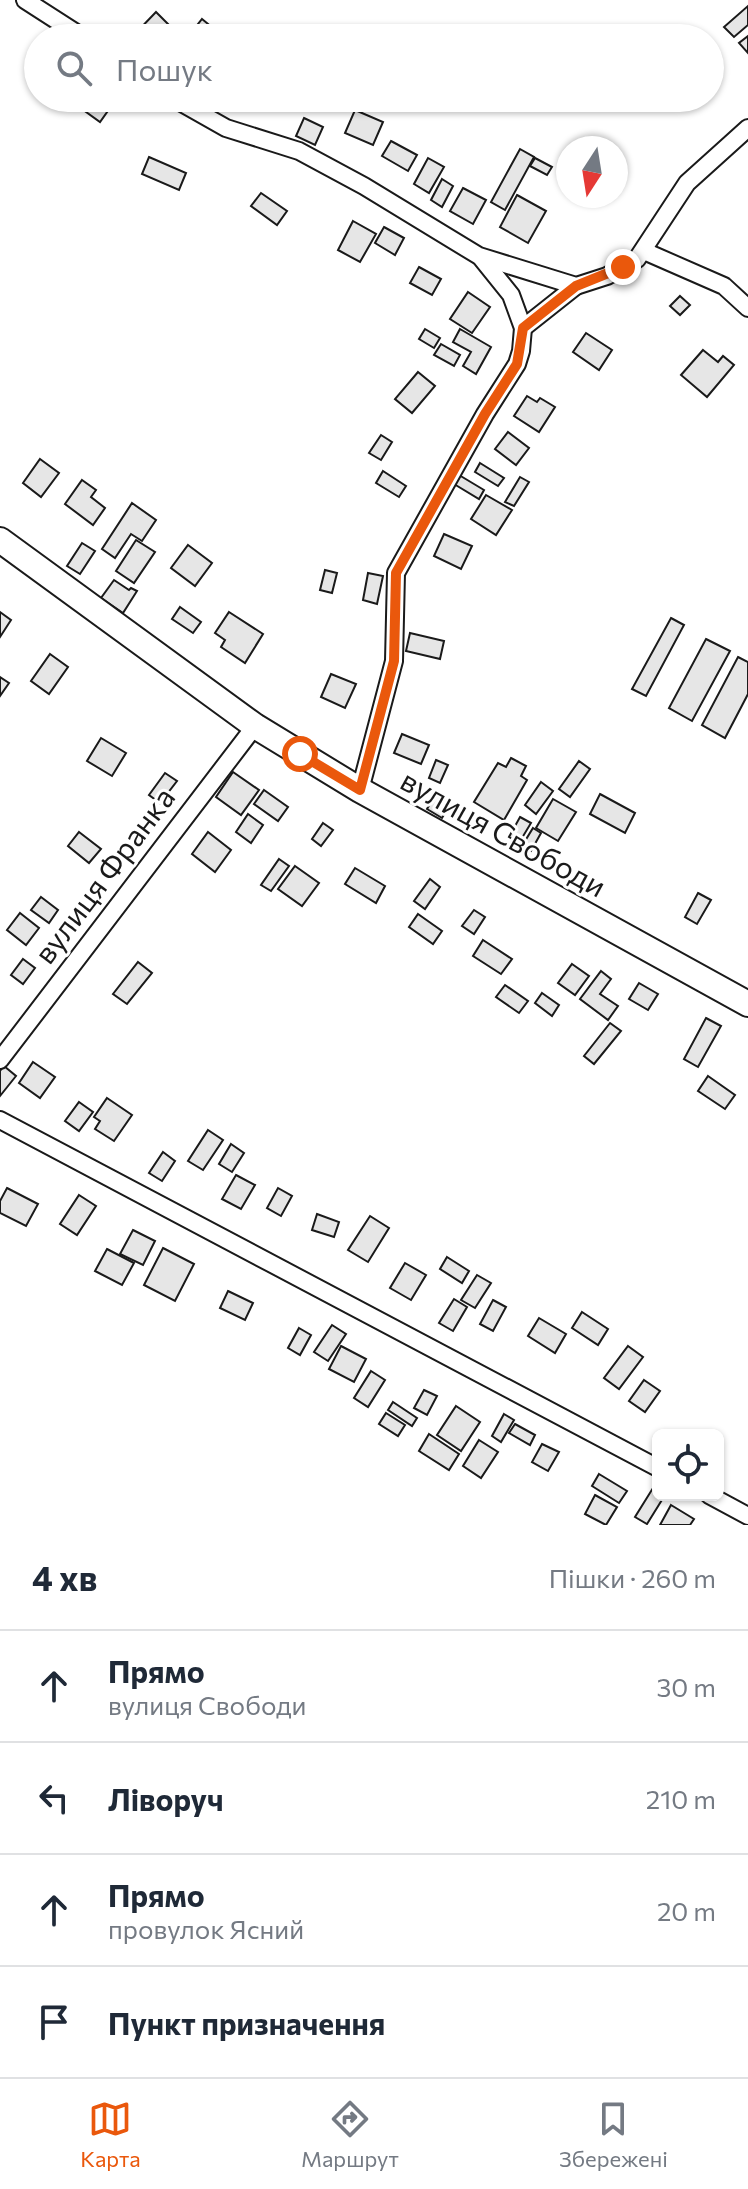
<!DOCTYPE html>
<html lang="uk">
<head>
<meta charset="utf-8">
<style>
  body { margin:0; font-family:Commissioner,sans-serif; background:#f6f6f7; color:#1f2937 }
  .controls { position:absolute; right:24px; bottom:24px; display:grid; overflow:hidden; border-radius:12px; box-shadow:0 2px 6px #0004 }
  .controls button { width:72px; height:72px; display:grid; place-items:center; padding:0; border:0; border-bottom:2px solid #e0e1e3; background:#fff; color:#1f2937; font:40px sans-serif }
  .compass { position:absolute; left:556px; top:136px; width:72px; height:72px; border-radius:50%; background:#fff; box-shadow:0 2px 6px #0004; rotate:192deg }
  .stop { position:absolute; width:24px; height:24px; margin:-18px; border:6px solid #ea580c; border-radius:50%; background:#fff }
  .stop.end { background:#ea580c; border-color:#fff; box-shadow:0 2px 8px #0008 }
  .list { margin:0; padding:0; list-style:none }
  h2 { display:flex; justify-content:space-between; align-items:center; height:104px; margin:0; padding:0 32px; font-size:34px }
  h2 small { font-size:26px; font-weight:400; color:#747a83 }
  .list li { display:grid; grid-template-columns:52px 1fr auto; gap:24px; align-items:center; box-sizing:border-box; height:112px; padding:0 32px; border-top:2px solid #e0e1e3 }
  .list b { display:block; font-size:30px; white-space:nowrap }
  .list p { margin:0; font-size:26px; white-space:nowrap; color:#747a83 }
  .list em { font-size:26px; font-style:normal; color:#747a83 }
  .icon { flex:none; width:44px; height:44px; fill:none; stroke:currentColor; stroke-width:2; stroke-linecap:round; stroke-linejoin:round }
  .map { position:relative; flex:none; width:748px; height:1525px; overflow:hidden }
  .search { position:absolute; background:#fff; box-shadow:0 2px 6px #0004; left:24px; right:24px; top:24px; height:88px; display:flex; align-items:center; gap:20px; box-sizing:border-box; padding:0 28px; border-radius:44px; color:#747a83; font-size:30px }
  .sheet { height:552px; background:#fff }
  nav { display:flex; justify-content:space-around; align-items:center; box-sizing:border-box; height:112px; border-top:2px solid #e0e1e3; background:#fff; font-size:22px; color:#747a83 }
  nav a { display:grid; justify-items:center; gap:4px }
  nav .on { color:#ea580c }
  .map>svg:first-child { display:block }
  .building { fill:#e6e6e6; stroke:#1a1a1a; stroke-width:2 }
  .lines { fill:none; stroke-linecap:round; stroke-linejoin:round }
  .street-casing { stroke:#1a1a1a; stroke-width:20 }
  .secondary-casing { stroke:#1a1a1a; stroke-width:28 }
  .street { stroke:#fff; stroke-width:16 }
  .secondary { stroke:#fff; stroke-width:24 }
  .route { stroke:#ea580c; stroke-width:10 }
  .labels { text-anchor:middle; stroke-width:6; stroke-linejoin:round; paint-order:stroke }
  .street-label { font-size:30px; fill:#1a1a1a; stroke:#fff }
</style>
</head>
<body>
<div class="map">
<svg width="748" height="1525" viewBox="0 0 748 1525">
  <rect width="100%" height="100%" fill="#fff"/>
  <g class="building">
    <path d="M748,6V25L734,37L724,27Z"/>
    <path d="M156,12L172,28L162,38H131Z"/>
    <path d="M202,19L225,38H187Z"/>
    <path d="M748,36V53L739,43Z"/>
    <path d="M90,98H117L100,122L82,109Z"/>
    <path d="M355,110L383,122L373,145L345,133Z"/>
    <path d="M304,118L323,127L315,145L296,136Z"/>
    <path d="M391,141L417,155L408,171L382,156Z"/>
    <path d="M520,149L534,157L505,210L491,202Z"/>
    <path d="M149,157L186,173L179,190L142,174Z"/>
    <path d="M428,158L444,167L429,193L414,184Z"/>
    <path d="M535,158L552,167L547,175L530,166Z"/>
    <path d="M442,179L453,186L442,207L431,200Z"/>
    <path d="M463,188L486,200L473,224L450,211Z"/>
    <path d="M261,193L287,211L277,225L251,206Z"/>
    <path d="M517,195L546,211L528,243L500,227Z"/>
    <path d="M353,221L376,234L360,262L338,250Z"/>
    <path d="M384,227L404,238L395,255L375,243Z"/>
    <path d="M419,267L441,279L432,295L410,283Z"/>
    <path d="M468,292L490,307L472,333L450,319Z"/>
    <path d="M680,296L690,305L680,315L670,306Z"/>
    <path d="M425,329L440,338L434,348L419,339Z"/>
    <path d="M460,329L491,347L476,374L463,366L471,352L453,342Z"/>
    <path d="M586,333L612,350L599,370L573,352Z"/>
    <path d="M441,344L460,355L454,366L434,355Z"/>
    <path d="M703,350L718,362L723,356L734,365L707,397L681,375Z"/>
    <path d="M418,372L435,386L412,413L395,399Z"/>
    <path d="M527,396L537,402L540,398L555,407L539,432L514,416Z"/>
    <path d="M508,432L529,448L516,465L495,449Z"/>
    <path d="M381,435L392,442L381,460L369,453Z"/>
    <path d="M40,459L59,473L41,497L23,483Z"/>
    <path d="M480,463L504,478L498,486L475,472Z"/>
    <path d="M383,471L406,486L399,497L376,483Z"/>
    <path d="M459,475L484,490L479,499L454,484Z"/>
    <path d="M520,477L529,482L514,506L505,502Z"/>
    <path d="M82,480L96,490L91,497L105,508L93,525L65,504Z"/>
    <path d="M486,495L512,510L496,535L471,519Z"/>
    <path d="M132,503L156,520L142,541L131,534L115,558L102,549Z"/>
    <path d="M444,534L472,546L461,569L434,556Z"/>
    <path d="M136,540L155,552L134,583L116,571Z"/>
    <path d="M82,543L95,551L80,574L67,566Z"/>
    <path d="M188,545L212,563L195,586L171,568Z"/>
    <path d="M325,570L337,573L332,593L320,590Z"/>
    <path d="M368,573L383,576L377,604L363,600Z"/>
    <path d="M114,580L129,590L131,588L137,591L123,613L101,598Z"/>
    <path d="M180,607L201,622L193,633L172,619Z"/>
    <path d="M0,612L11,620L0,637Z"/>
    <path d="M229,612L263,634L245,663L221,647L225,640L215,633Z"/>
    <path d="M671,618L684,625L646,696L632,689Z"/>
    <path d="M410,633L444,641L440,659L406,651Z"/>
    <path d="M706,639L730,651L692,721L669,708Z"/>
    <path d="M50,654L68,667L49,694L31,681Z"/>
    <path d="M738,657L748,662V694L725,738L702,725Z"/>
    <path d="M331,674L356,684L345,708L321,697Z"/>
    <path d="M0,677L9,683L0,696Z"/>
    <path d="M402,734L429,745L421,764L394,753Z"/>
    <path d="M101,738L126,753L112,776L87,761Z"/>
    <path d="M511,758L526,766L521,776L527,780L504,820L474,802L498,763L506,767Z"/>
    <path d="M436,760L448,765L440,783L429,778Z"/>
    <path d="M579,761L590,769L570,797L559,789Z"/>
    <path d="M233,772L259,790L241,815L216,797Z"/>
    <path d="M165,773L177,781L160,803L149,795Z"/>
    <path d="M541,782L553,791L536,814L525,805Z"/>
    <path d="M264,790L288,807L278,821L254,804Z"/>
    <path d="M436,794L451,803L442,818L427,809Z"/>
    <path d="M600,794L635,813L625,833L590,814Z"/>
    <path d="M553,799L576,812L558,841L536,828Z"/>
    <path d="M248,814L263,825L251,843L236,832Z"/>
    <path d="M520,817L531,823L519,843L509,837Z"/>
    <path d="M323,823L333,830L321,846L312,839Z"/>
    <path d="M533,828L541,833L531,851L522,846Z"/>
    <path d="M79,832L101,849L89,863L68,846Z"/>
    <path d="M208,832L231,850L215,872L192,854Z"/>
    <path d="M279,859L289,866L271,891L261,885Z"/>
    <path d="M295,866L319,883L302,906L278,889Z"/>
    <path d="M355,868L385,886L376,903L345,884Z"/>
    <path d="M430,879L440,887L425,909L414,901Z"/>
    <path d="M698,893L711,900L697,924L685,917Z"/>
    <path d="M41,897L58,910L49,923L31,910Z"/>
    <path d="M474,910L485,917L474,934L462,926Z"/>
    <path d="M20,913L39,928L26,945L7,930Z"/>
    <path d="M418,914L442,931L433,944L409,927Z"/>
    <path d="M483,940L512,959L501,974L473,956Z"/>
    <path d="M23,959L35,968L23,984L11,975Z"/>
    <path d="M138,962L152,973L127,1004L113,994Z"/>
    <path d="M572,964L589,976L575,995L558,983Z"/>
    <path d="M601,971L611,979L600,994L618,1006L608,1020L580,999Z"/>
    <path d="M639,983L658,994L648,1010L629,999Z"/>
    <path d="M505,985L528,1001L519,1013L496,997Z"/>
    <path d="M542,993L559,1005L552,1016L535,1003Z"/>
    <path d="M706,1018L721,1026L698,1067L684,1059Z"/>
    <path d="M610,1023L621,1031L594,1064L584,1056Z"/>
    <path d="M33,1062L55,1077L40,1098L19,1083Z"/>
    <path d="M4,1066L16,1076L0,1096V1071Z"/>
    <path d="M708,1076L735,1095L725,1109L698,1091Z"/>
    <path d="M107,1098L132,1115L114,1141L95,1129L100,1121L94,1117Z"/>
    <path d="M79,1102L93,1112L79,1131L65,1121Z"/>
    <path d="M208,1130L223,1140L203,1170L188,1161Z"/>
    <path d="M231,1144L244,1153L232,1172L219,1164Z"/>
    <path d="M163,1152L175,1161L162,1181L149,1173Z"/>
    <path d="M236,1175L255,1185L241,1209L222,1199Z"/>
    <path d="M7,1188L38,1204L26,1226L0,1213V1201Z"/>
    <path d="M278,1188L292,1196L281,1216L267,1208Z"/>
    <path d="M79,1195L96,1206L77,1235L60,1224Z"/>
    <path d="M317,1214L339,1222L334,1237L312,1230Z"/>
    <path d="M370,1216L389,1228L368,1262L348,1250Z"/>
    <path d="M133,1230L155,1241L143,1265L120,1254Z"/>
    <path d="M163,1248L194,1264L175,1301L144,1285Z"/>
    <path d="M107,1249L134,1263L122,1285L95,1271Z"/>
    <path d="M447,1257L469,1271L462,1283L440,1269Z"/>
    <path d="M405,1263L426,1275L411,1300L390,1288Z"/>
    <path d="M477,1275L491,1283L475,1308L461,1300Z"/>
    <path d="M228,1291L253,1303L245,1320L220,1308Z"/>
    <path d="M454,1299L467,1307L453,1331L439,1323Z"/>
    <path d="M493,1300L506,1307L493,1331L480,1324Z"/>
    <path d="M582,1312L608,1329L598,1345L572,1328Z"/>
    <path d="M539,1318L566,1334L555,1353L528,1336Z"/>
    <path d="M332,1325L346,1334L328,1361L314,1352Z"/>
    <path d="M299,1328L311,1335L300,1355L288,1348Z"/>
    <path d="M341,1346L366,1359L354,1382L329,1369Z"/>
    <path d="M628,1346L643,1357L619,1389L604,1378Z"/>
    <path d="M371,1371L385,1380L368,1407L354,1398Z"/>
    <path d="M644,1380L660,1391L645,1412L629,1401Z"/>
    <path d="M424,1390L437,1396L427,1415L414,1408Z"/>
    <path d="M393,1402L417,1418L412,1426L388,1410Z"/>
    <path d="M456,1406L480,1422L461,1451L437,1435Z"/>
    <path d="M386,1413L405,1425L398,1436L379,1424Z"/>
    <path d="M504,1414L514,1420L501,1442L492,1436Z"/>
    <path d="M515,1424L535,1435L530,1445L509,1433Z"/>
    <path d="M429,1434L459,1454L449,1470L419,1451Z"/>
    <path d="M479,1440L498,1452L481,1478L463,1466Z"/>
    <path d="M542,1444L559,1452L548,1471L532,1462Z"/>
    <path d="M599,1474L627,1491L619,1503L592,1486Z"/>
    <path d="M653,1488L658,1491V1495H665L647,1524L635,1517Z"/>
    <path d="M595,1495L617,1507L606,1525L585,1514Z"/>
    <path d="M671,1505L694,1519L690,1525H660Z"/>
  </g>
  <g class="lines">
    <defs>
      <g id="street">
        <path d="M25,0L84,38"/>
        <path d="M173,98L226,128L299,151L364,186L479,256L576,286L607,276L637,259L687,183L748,128"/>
        <path d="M644,251L724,286L748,308"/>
        <path d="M523,328L576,286"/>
        <path d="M360,790L394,661L396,573L485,414L517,364L521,351L523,328L511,295L482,259"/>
        <path d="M0,1060L255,726"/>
        <path d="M0,1120L658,1468"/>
        <path d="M709,1495L748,1516"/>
      </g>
      <path id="secondary" d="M0,540L255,726L360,790L748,1004"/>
    </defs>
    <use href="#street" class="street-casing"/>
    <use href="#secondary" class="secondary-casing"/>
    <use href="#street" class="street"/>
    <use href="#secondary" class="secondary"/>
  </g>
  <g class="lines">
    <path class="route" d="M300,754L360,790L394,661L396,573L485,414L517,364L523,328L576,286L623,267"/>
  </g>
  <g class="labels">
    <g class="street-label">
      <text transform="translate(503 834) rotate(29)" y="10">вулиця Свободи</text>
      <text transform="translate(105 876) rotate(-53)" y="10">вулиця Франка</text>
    </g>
  </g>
</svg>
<div class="controls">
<button><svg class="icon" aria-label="locate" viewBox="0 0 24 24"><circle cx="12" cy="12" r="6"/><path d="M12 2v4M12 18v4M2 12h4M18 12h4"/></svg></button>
</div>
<svg class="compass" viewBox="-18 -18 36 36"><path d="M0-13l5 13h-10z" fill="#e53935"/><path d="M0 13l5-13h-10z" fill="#747a83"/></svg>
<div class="stop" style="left:300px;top:754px"></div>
<div class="stop end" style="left:623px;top:267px"></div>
<div class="search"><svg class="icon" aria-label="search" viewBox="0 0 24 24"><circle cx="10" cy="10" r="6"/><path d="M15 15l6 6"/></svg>Пошук</div>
</div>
<section class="sheet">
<h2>4 хв<small>Пішки · 260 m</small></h2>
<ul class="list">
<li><svg class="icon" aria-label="ahead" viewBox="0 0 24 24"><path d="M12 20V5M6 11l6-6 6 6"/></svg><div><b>Прямо</b><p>вулиця Свободи</p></div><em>30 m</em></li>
<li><svg class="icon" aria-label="left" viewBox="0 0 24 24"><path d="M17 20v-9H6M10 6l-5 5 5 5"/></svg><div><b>Ліворуч</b></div><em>210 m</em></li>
<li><svg class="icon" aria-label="ahead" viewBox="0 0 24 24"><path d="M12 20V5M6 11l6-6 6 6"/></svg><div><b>Прямо</b><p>провулок Ясний</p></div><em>20 m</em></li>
<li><svg class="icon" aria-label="arrive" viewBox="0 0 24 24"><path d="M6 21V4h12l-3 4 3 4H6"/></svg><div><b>Пункт призначення</b></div></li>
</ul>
</section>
<nav>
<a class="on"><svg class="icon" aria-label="map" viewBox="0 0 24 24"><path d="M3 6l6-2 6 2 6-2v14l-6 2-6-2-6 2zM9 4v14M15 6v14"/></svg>Карта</a>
<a><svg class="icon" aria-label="directions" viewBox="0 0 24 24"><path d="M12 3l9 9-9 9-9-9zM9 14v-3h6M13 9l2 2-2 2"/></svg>Маршрут</a>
<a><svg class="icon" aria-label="saved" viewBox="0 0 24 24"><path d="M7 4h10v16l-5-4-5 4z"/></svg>Збережені</a>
</nav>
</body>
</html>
